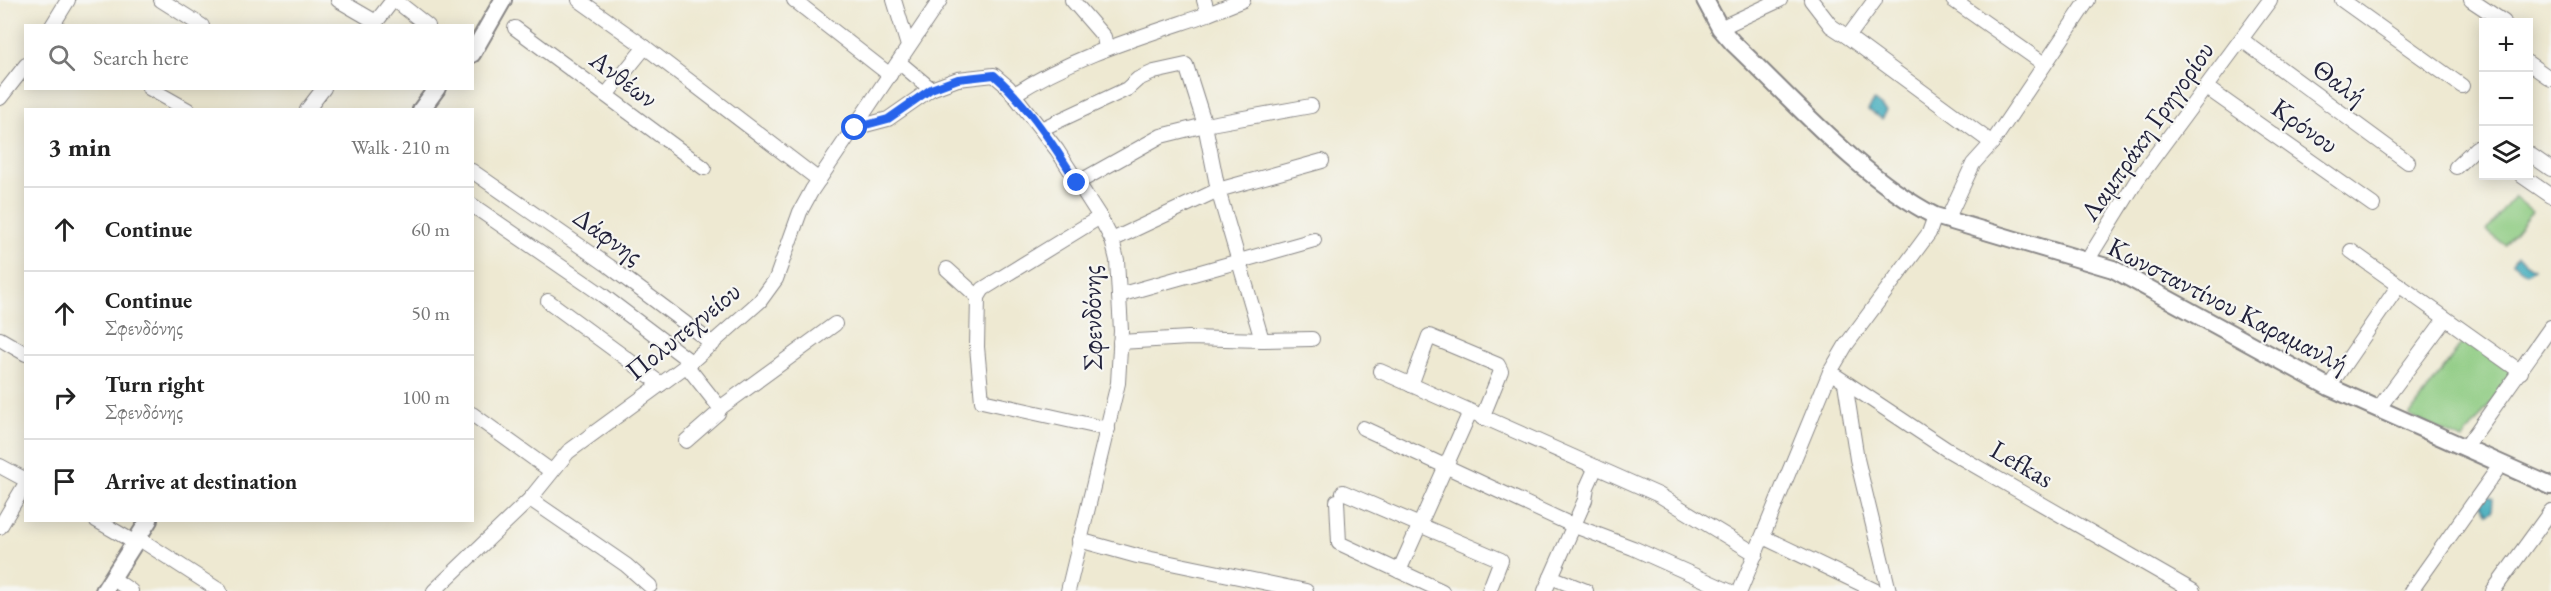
<!DOCTYPE html>
<html lang="en">
<head>
<meta charset="utf-8">
<style>
  body { margin:0; font-family:"EB Garamond",serif; background:#f2f2f2; color:#222 }
  .controls { position:absolute; right:18px; top:18px; display:grid; overflow:hidden; border-radius:0px; box-shadow:0 3px 15px #0003 }
  .controls button { width:54px; height:54px; display:grid; place-items:center; padding:0; border:0; border-bottom:2px solid #e0e0e0; background:#fff; color:#222; font:30px sans-serif }
  .stop { position:absolute; width:18px; height:18px; margin:-14px; border:4px solid #2563eb; border-radius:50%; background:#fff }
  .stop.end { background:#2563eb; border-color:#fff; box-shadow:0 2px 6px #0008 }
  .list { margin:0; padding:0; list-style:none }
  h2 { display:flex; justify-content:space-between; align-items:center; height:78px; margin:0; padding:0 24px; font-size:26px }
  h2 small { font-size:20px; font-weight:400; color:#767676 }
  .list li { display:grid; grid-template-columns:39px 1fr auto; gap:18px; align-items:center; box-sizing:border-box; height:84px; padding:0 24px; border-top:2px solid #e0e0e0 }
  .list b { display:block; font-size:22px; white-space:nowrap }
  .list p { margin:0; font-size:20px; white-space:nowrap; color:#767676 }
  .list em { font-size:20px; font-style:normal; color:#767676 }
  .icon { flex:none; width:33px; height:33px; fill:none; stroke:currentColor; stroke-width:2; stroke-linecap:round; stroke-linejoin:round }
  .map { position:relative; flex:none; width:2551px; height:591px; overflow:hidden }
  .search { position:absolute; background:#fff; box-shadow:0 3px 15px #0003; left:24px; top:24px; width:450px; height:66px; display:flex; align-items:center; gap:15px; box-sizing:border-box; padding:0 21px; border-radius:0px; color:#767676; font-size:22px }
  .panel { position:absolute; background:#fff; box-shadow:0 3px 15px #0003; left:24px; top:108px; width:450px; height:414px; border-radius:0px }
  .map>svg:first-child { display:block }
  .green { fill:#8cca80; stroke:#57765e; stroke-width:1.5 }
  .water { fill:#3caabb; stroke:#2f667b; stroke-width:1.5 }
  .lines { fill:none; stroke-linecap:round; stroke-linejoin:round }
  .minor-casing { stroke:#888686; stroke-width:16 }
  .major-casing { stroke:#888686; stroke-width:20 }
  .minor { stroke:#fff; stroke-width:14 }
  .major { stroke:#fff; stroke-width:16 }
  .route { stroke:#2563eb; stroke-width:8 }
  .labels { text-anchor:middle; stroke-width:4.5; stroke-linejoin:round; paint-order:stroke }
  .street-label { font-size:27px; fill:#22223b; stroke:#f6f6f2 }
</style>
</head>
<body>
<div class="map">
<svg width="2551" height="591" viewBox="0 0 2551 591">
  <rect width="100%" height="100%" fill="#f6f6f2"/>
  <filter id="ink" filterUnits="userSpaceOnUse"><feTurbulence type="fractalNoise" baseFrequency=".0167" numOctaves="2"/><feDisplacementMap in="SourceGraphic" scale="12" xChannelSelector="R" yChannelSelector="G"/><feConvolveMatrix kernelMatrix="1 2 1 2 8 2 1 2 1" color-interpolation-filters="sRGB"/></filter>
  <filter id="wash" filterUnits="userSpaceOnUse"><feTurbulence type="fractalNoise" baseFrequency=".008" numOctaves="4" result="noise"/><feDisplacementMap in="SourceGraphic" scale="24" xChannelSelector="R" yChannelSelector="G"/><feGaussianBlur stdDeviation="1.35" result="paint"/><feColorMatrix in="noise" values="0 0 0 0 0 0 0 0 0 0 0 0 0 0 0 0 0 1.4 0 .05"/><feComposite in="paint" operator="in"/></filter>
  <g filter="url(#wash)">
    <rect width="100%" height="100%" fill="#eee9d2"/>
    <g class="green">
      <path d="M2514,196L2532,211L2505,245L2487,231Z"/>
      <path d="M2465,339L2513,373L2463,440L2409,416Z"/>
    </g>
    <g class="water">
      <path d="M1874,101L1887,111L1882,119L1868,110Z"/>
      <path d="M2517,256L2534,268L2527,273L2512,263Z"/>
      <path d="M2487,496L2493,499L2492,511L2488,514L2481,503Z"/>
    </g>
  </g>
  <g filter="url(#ink)">
    <g class="lines">
      <defs>
        <g id="minor">
          <path d="M161,0L202,26"/>
          <path d="M338,0L376,22"/>
          <path d="M395,0L428,26"/>
          <path d="M579,0L645,47L819,180"/>
          <path d="M794,0L890,75"/>
          <path d="M894,0L908,46"/>
          <path d="M1072,0L1104,37L1106,48"/>
          <path d="M1811,0L1831,26L1848,37L1875,0"/>
          <path d="M1953,0L2044,64"/>
          <path d="M2342,0L2462,86"/>
          <path d="M2471,0L2504,22"/>
          <path d="M1208,14L1243,0"/>
          <path d="M52,26L68,0"/>
          <path d="M373,26L393,0"/>
          <path d="M515,28L704,168"/>
          <path d="M1720,28L1780,0"/>
          <path d="M1848,37L1992,143"/>
          <path d="M2242,40L2408,162"/>
          <path d="M900,63L931,89L958,79L994,75L1008,87L1057,150L1100,217L1112,240L1117,260L1121,331L1118,383L1068,591"/>
          <path d="M2528,63L2551,79"/>
          <path d="M149,88L188,110"/>
          <path d="M2207,88L2373,205"/>
          <path d="M606,95L645,47"/>
          <path d="M1013,95C1073,56 1140,37 1208,14L1204,0"/>
          <path d="M0,98L26,65"/>
          <path d="M307,110L324,88"/>
          <path d="M854,128L888,119L931,89"/>
          <path d="M1041,129L1127,89L1138,79L1154,72L1186,65L1205,125L1218,190L1262,340L1312,339"/>
          <path d="M2528,153L2551,169"/>
          <path d="M2456,167L2476,148L2484,151"/>
          <path d="M472,171L609,266L713,344"/>
          <path d="M2522,176L2551,196"/>
          <path d="M1077,183L1161,136L1205,125L1311,106"/>
          <path d="M472,205L601,294L691,362"/>
          <path d="M1947,220L1973,164L1992,143L2088,0"/>
          <path d="M1112,240L1218,190L1322,161"/>
          <path d="M2351,251L2521,372"/>
          <path d="M2087,261L2137,180L2270,0"/>
          <path d="M947,269L978,297L977,347L982,401L1108,429"/>
          <path d="M1119,295L1314,240"/>
          <path d="M978,297L983,289L1100,217"/>
          <path d="M548,301L661,384"/>
          <path d="M0,339L26,354"/>
          <path d="M1120,342L1189,338L1262,340"/>
          <path d="M1380,371L1659,495L1756,554"/>
          <path d="M1830,372L1946,449L2193,591"/>
          <path d="M1845,383L1857,459L1889,591"/>
          <path d="M1411,385L1429,336L1498,365L1501,371L1482,418"/>
          <path d="M2329,387L2399,285"/>
          <path d="M720,408L835,324"/>
          <path d="M2378,409L2445,319"/>
          <path d="M472,414L551,471"/>
          <path d="M1363,428L1572,525L1633,548L1729,591"/>
          <path d="M686,441L718,413L720,408L686,365"/>
          <path d="M2465,448L2551,327"/>
          <path d="M0,466L26,480"/>
          <path d="M1343,492L1501,560L1489,591"/>
          <path d="M530,499L626,565L650,586"/>
          <path d="M1337,501L1339,543L1442,591"/>
          <path d="M96,520L127,538"/>
          <path d="M0,527L26,483"/>
          <path d="M1763,537L1876,591"/>
          <path d="M138,538L220,591"/>
          <path d="M1079,540L1137,556L1306,591"/>
          <path d="M1399,571L1470,412"/>
          <path d="M1551,577L1585,500L1587,487L1596,467"/>
          <path d="M112,578L131,591"/>
          <path d="M434,591L530,499L568,452L691,362L760,301L776,279L800,212L812,190L940,0"/>
          <path d="M1545,591L1551,577L1586,591"/>
          <path d="M1740,591L1830,372L1846,345L1929,233L1935,216"/>
          <path d="M2411,591L2501,464"/>
          <path d="M2493,591L2551,511"/>
        </g>
        <g id="major">
          <path d="M1705,0L1720,28L1733,43C1793,100 1861,178 1935,216L2113,269L2329,387L2551,486"/>
          <path d="M472,54L503,0"/>
          <path d="M421,110L437,88"/>
          <path d="M104,591L149,520"/>
        </g>
      </defs>
      <use href="#minor" class="minor-casing"/>
      <use href="#major" class="major-casing"/>
      <use href="#minor" class="minor"/>
      <use href="#major" class="major"/>
    </g>
  </g>
  <g class="lines" filter="url(#ink)">
    <path class="route" d="M855,128L888,119L931,89L958,79L994,75C1026,103 1055,146 1077,183"/>
  </g>
  <g class="labels">
    <g class="street-label">
      <text transform="translate(624 79) rotate(37)" y="9">Ανθέων</text>
      <text transform="translate(2339 82) rotate(36)" y="9">Θαλή</text>
      <text transform="translate(2305 126) rotate(35)" y="9">Κρόνου</text>
      <text transform="translate(2147 131) rotate(-55)" y="9">Λαμπράκη Γρηγορίου</text>
      <text transform="translate(608 236) rotate(35)" y="9">Δάφνης</text>
      <text transform="translate(2228 305) rotate(27)" y="9">Κωνσταντίνου Καραμανλή</text>
      <text transform="translate(1092 318) rotate(-91)" y="9">Σφενδόνης</text>
      <text transform="translate(683 331) rotate(-39)" y="9">Πολυτεχνείου</text>
      <text transform="translate(2022 464) rotate(30)" y="9">Lefkas</text>
    </g>
  </g>
</svg>
<div class="controls">
<button>+</button>
<button>−</button>
<button><svg class="icon" aria-label="layers" viewBox="0 0 24 24"><path d="M12 4l9 5-9 5-9-5zM3 14l9 5 9-5"/></svg></button>
</div>
<div class="stop" style="left:855px;top:128px"></div>
<div class="stop end" style="left:1077px;top:183px"></div>
<div class="search"><svg class="icon" aria-label="search" viewBox="0 0 24 24"><circle cx="10" cy="10" r="6"/><path d="M15 15l6 6"/></svg>Search here</div>
<section class="panel">
<h2>3 min<small>Walk · 210 m</small></h2>
<ul class="list">
<li><svg class="icon" aria-label="ahead" viewBox="0 0 24 24"><path d="M12 20V5M6 11l6-6 6 6"/></svg><div><b>Continue</b></div><em>60 m</em></li>
<li><svg class="icon" aria-label="ahead" viewBox="0 0 24 24"><path d="M12 20V5M6 11l6-6 6 6"/></svg><div><b>Continue</b><p>Σφενδόνης</p></div><em>50 m</em></li>
<li><svg class="icon" aria-label="right" viewBox="0 0 24 24"><path d="M7 20v-9h11M14 6l5 5-5 5"/></svg><div><b>Turn right</b><p>Σφενδόνης</p></div><em>100 m</em></li>
<li><svg class="icon" aria-label="arrive" viewBox="0 0 24 24"><path d="M6 21V4h12l-3 4 3 4H6"/></svg><div><b>Arrive at destination</b></div></li>
</ul>
</section>
</div>
</body>
</html>
